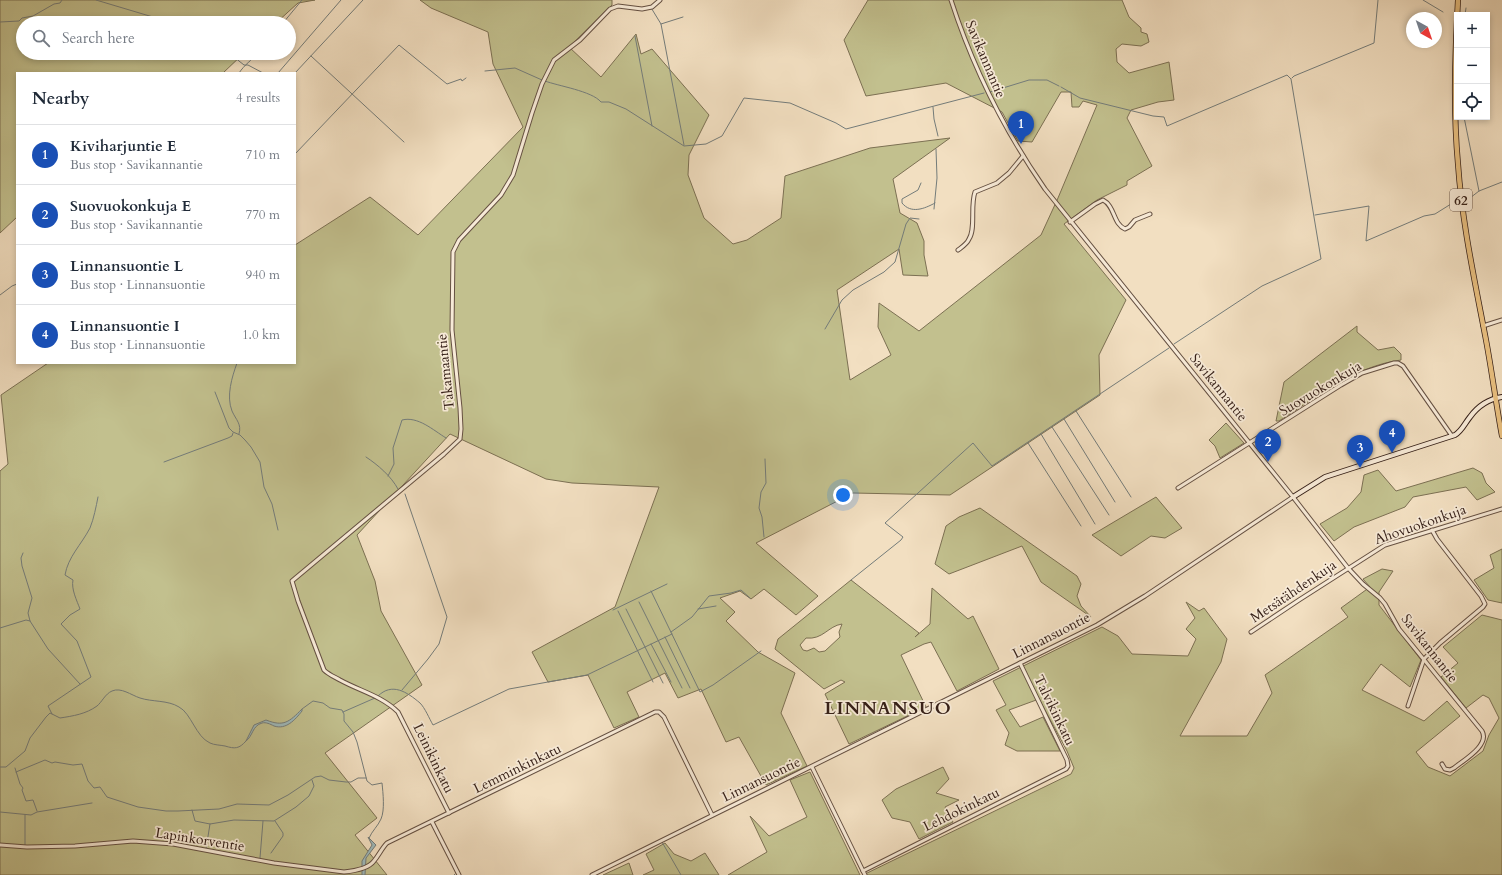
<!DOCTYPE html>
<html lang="en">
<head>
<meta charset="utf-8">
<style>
  body { margin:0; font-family:Cardo,serif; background:#f2f2f3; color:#1f2937 }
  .controls { position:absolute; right:12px; top:12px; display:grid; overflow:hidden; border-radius:0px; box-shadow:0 2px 6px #0003 }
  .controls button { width:36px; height:36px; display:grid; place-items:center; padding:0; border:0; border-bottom:1px solid #e0e1e3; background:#fff; color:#1f2937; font:20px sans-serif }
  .compass { position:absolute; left:1406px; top:12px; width:36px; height:36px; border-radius:50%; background:#fff; box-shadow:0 2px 6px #0003; rotate:140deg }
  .you { position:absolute; left:843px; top:495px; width:14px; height:14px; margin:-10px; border:3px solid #fff; border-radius:50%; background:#1a73e8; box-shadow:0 0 0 6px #1a73e833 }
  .badge { display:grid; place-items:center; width:26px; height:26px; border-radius:50%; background:#0b8043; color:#fff; font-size:13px; font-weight:700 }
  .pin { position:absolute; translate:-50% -33px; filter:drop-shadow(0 1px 2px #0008) }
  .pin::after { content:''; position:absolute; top:21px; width:14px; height:12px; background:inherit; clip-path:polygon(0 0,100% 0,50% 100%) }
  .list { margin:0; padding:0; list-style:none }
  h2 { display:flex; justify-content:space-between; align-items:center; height:52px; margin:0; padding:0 16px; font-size:17px }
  h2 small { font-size:13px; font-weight:400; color:#747a83 }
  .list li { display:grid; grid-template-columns:26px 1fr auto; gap:12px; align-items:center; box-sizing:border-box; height:60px; padding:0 16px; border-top:1px solid #e0e1e3 }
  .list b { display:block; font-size:15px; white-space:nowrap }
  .list p { margin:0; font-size:13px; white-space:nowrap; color:#747a83 }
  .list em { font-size:13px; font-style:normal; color:#747a83 }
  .icon { flex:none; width:22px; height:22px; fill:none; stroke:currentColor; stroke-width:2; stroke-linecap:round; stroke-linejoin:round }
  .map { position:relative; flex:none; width:1502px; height:875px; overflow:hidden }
  .search { position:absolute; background:#fff; box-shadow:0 2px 6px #0003; left:16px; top:16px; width:280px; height:44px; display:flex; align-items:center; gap:10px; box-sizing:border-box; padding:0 14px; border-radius:22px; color:#747a83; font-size:15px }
  .panel { position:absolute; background:#fff; box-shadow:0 2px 6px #0003; left:16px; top:72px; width:280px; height:292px; border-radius:0px }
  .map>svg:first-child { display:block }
  .green { fill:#c2c08e; stroke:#7c7053; fill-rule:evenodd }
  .water { fill:#9ebabc; stroke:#747c7a }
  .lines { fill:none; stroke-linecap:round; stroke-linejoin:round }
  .stream { stroke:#747c7a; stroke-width:1 }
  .street-casing { stroke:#655042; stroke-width:5 }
  .secondary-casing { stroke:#362018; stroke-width:6 }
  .primary-casing { stroke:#362018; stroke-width:6 }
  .street { stroke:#f7ead7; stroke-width:3 }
  .secondary { stroke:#f7ead7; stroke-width:4 }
  .primary { stroke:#e9c080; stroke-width:4.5 }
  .labels { text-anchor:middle; stroke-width:3.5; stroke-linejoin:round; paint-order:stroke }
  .shield { fill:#f7ead7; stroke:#705d51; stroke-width:1 }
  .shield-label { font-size:13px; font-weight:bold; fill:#362018 }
  .street-label { font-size:14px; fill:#362018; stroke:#f7ead7 }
  .district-label { font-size:18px; font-weight:bold; letter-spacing:1px; fill:#362018; stroke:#f7ead7 }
</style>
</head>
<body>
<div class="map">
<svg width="1502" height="875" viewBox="0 0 1502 875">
  <rect width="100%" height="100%" fill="#f2dfc1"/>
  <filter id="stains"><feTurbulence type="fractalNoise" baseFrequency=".005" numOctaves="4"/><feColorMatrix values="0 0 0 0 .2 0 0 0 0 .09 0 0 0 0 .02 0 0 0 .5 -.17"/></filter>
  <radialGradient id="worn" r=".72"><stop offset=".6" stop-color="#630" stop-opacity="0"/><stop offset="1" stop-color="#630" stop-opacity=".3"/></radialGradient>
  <g class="green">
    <path d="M0,0H315L298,3L276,23H23V53H244L223,73H17V217L0,233Z"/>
    <path d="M420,0H612V5L569,47L601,77L636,34L641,54L652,49L709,115L689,155L688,175L704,218L733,244L747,240L781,218L785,176L870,148L950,138L893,179L900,213L917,223L924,241V255L928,276L903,275L899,249L837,290L850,380L891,355L878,327L879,303L919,331L1041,235L1058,198L1097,105L1083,101L1079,107H1072L1071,92H1061L1032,142L1018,141L1002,112L946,83L866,96L844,40L868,0H1122L1129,17L1141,28V32L1147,34L1149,42L1141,46L1122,44L1116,49L1117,62L1129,73L1169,62L1174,100L1158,102L1131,110L1127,118L1152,166L1127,181V185L1097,200L1064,224L1126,300L1099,355L1100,395L950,495L853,493L756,543L818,596L796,615L764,589L751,599L740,591L720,598L735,612L726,621L758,652L795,673L781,713L807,766L766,785L739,737L726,742L701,689L678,698L665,673L627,692L639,717L614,728L588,675L548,682L532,652L615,607L659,487L572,483L546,479L450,434L357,535L375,581L381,611L422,685L325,753L377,818L355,835L387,875H0V471L8,464L1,395L48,363H295V245L370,197L418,235L523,127L493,64L488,32L431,8Z"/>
    <path d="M1357,326V332L1378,350L1394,347L1401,354V360C1355,366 1317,397 1279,421H1276L1284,382Z"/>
    <path d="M1226,423L1244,443L1220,458L1215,446L1209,440Z"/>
    <path d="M1473,468L1482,473L1486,483L1495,492L1477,500L1466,487L1413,497L1405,507L1354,527L1334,541L1320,524L1347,508L1361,492L1364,475L1378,470L1396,491Z"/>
    <path d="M1156,497L1182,528L1165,538L1151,536L1121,556L1092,535Z"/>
    <path d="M980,508L1077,576L1081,584L1077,596L1081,606L1091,617L1041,582L1022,546L949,574L935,564L946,526L959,517Z"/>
    <path d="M1502,549V603L1488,600L1474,580L1494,568L1490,555Z"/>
    <path d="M1382,569L1393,571L1379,592V605L1421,660L1410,687L1381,664L1362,690L1424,721L1447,701L1460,716L1416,752L1428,767L1450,776L1483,751L1489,735L1499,718L1489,698L1483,695L1466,708L1441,677L1458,663L1443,647L1482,615L1502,620V875H863L1071,774L1074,768L1067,751L1039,699L1009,710L1020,727L1043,717L1060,751H1017L1005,745L1009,733L996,710L1006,705L993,681L1102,627L1118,636L1132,654L1188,656L1196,639L1186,629L1195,618L1186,602L1199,611L1204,608L1227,639L1221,662L1180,736H1247L1272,693L1265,675L1348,617L1341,608L1370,587L1363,579Z"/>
    <path d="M851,580L919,633L915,637L930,624L932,588L968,619L973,616L999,669L957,691L931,642L924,644L901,655L926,707L849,744L825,694L845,682L841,680L824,689L775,649L778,639ZM842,624L839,632L840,637L825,651L819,652L814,648L807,651L803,650L800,645L806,638C823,640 828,626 842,624Z"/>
    <path d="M943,767L949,779L936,793L959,800L945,807L953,822L919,839L910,822L892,818L882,800L896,789Z"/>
    <path d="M810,772L860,875H728L767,852L750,816L769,836L807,817L790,780Z"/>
    <path d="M665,843L674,854L691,861L705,853L719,875H643L654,870L646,854Z"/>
    <path d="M629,863L633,875H603Z"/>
  </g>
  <g class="water">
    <path d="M302,709V711C295,720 286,730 274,726C270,724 266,722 262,723C252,726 253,736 246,741L254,725L266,720C284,727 289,722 302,709Z"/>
    <path d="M368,837L376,845L366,858L365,875H362V861L372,845Z"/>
  </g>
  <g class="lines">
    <g class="stream">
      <path d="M96,0L173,23"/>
      <path d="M1423,0L1443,12"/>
      <path d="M650,6L661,24L684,145"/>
      <path d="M1465,15L1466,8"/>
      <path d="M0,22L19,21L22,18L33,16L54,4L60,3L62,0"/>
      <path d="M283,23L302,0"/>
      <path d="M661,24L683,17"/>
      <path d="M635,36L652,126"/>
      <path d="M229,53L244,65H248L263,73"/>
      <path d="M311,56L404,142"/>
      <path d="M485,71L515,68L542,80"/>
      <path d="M239,73C245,64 251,61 258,53"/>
      <path d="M278,73L341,0"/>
      <path d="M295,73L363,0"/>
      <path d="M1292,78L1294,76L1374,43L1378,0"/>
      <path d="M545,81C558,86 592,91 601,102H609L626,109L684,146L706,144L722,136L744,98L790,103L836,123L846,129L984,93"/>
      <path d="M1061,87L1080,98L1153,116L1164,117L1167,126L1287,75L1291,79L1321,259L1262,286L1174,344"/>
      <path d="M990,92L1029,80H1047L1059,86"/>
      <path d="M933,107L934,119L938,136"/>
      <path d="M1464,117L1479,191"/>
      <path d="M295,154L399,45L447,84L461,79L462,81L466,78"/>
      <path d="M921,183L918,190L902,199V203C911,214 924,209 935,203"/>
      <path d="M1464,199L1470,198L1479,191L1502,182"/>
      <path d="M934,209L937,178L936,149"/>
      <path d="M1315,215L1369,206L1366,241L1424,216L1435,214L1451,204"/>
      <path d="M0,295L12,286L17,284"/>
      <path d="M825,329L842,300L853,290L884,272L895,262L906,224L910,218L919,219"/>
      <path d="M237,363C232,377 226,396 232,411C236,420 242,424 239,434"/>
      <path d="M215,392L229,428L233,432L240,435L245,440L251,447L260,462L264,487L272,504L278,530"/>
      <path d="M1076,411L1131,497"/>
      <path d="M1064,419L1115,502"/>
      <path d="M1052,427L1109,515"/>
      <path d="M1041,434L1095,524"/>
      <path d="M1028,443L1081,526"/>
      <path d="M366,457C378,465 391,476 398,489"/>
      <path d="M164,462L228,438L232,436L233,433"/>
      <path d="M388,476L394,464L393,448L402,420C418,416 433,430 446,438"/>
      <path d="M764,537L762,517L759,508L761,492L766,483L765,459"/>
      <path d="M23,553L21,558L22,566L32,598L28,613L30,621L48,649L80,684"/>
      <path d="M851,580L901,540L903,537L885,523L973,443L992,466L1169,348"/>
      <path d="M651,591L700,692L713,685L761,651"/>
      <path d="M639,602L682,688"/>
      <path d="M626,609L663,683"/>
      <path d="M698,609L716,606"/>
      <path d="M613,610L667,584"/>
      <path d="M618,611L653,682"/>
      <path d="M0,628L26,620L30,621"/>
      <path d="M671,632L692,617L709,596L731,593L741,590L750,598"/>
      <path d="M665,637L690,688"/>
      <path d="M651,644L671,682"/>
      <path d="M402,690L428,659L439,644L447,617L405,494"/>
      <path d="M378,696C392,682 407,692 420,703C425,708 429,718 433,725L509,689L587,675L672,634"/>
      <path d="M302,709L313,701L323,703L330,708L342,710L344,714V721L353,732L357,742L367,781L372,785L382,783C383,793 385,810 381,819C378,826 372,831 369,838"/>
      <path d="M343,712L375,698"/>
      <path d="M52,714L48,706L91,677L77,641L61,624L70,615L80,609C77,601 71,589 73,580L65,575C68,557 81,545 90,528C94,518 96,507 98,497"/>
      <path d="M0,767H6L25,751L30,738L46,717L50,713L60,718C73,716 86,714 97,706C102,702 105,694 112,691C121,687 131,695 140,698C152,702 168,700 179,707C191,713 196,737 210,743C214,745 220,745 225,746C235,749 239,749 246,741"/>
      <path d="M15,768L20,784L23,788L22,790L26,801L33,800L37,811"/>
      <path d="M16,772L45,760L52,763L55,762L73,765L82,764L88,781L94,788L100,787L107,797L138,807L166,811H178L219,809L237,804L269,805L288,795L315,777L321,776L329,780L346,782H351L358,778H366"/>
      <path d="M192,810L195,821L210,824L234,820L274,821L296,807L309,796L314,786L312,780"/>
      <path d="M0,812L31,815L37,812L92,803"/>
      <path d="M25,815V846"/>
      <path d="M662,842L681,875"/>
      <path d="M206,849L210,824"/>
      <path d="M271,853L283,836V833L275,821"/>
      <path d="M260,858L263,821"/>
      <path d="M454,875L455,874"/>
    </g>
    <defs>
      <g id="street">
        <path d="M951,0C973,68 1004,130 1045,189L1293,497L1348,568L1363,584L1380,598L1385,604L1399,629L1482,731C1490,745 1464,760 1454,768L1450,770L1445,769L1442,764"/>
        <path d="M1070,222L1095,204L1103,200C1115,206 1113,224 1125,229L1129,227L1135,220L1150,214"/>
        <path d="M958,250C962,247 967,244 969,239C976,229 970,206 975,192L997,183L1009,173L1023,156"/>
        <path d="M1483,326L1502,320"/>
        <path d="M1178,488L1341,385L1362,373L1394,363H1398L1403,366L1452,436"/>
        <path d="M1251,632L1299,600L1385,545L1502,509"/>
        <path d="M1408,706L1424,659L1440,643L1483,607L1485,604L1481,596L1437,539L1432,530"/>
        <path d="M812,767L865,875"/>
        <path d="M449,813L398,712C382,696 360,691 340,680C335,677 329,675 324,670L298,601L292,581L444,454L460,439L461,429L460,408L452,330L453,252L459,240L501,195L513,175L532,113L542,84L554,60L580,40L610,9L618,6L642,9L652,7L660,0"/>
        <path d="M432,822L459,875"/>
        <path d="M0,845L27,847L75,846L133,841L173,844L274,863L344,872C354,871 368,869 374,861C379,855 382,848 387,843L655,712H659L664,717L712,815"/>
        <path d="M863,871L1066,769L1068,766L1067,760L1020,663"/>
        <path d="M592,875L1097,625L1145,596L1293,497"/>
      </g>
      <path id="secondary" d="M1293,497L1325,477L1455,435C1462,431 1465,423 1470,417C1478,406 1489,399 1502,397"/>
      <path id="primary" d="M1458,0C1455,55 1453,109 1458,164C1462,223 1475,282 1486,340C1492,372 1496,404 1502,436"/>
    </defs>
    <use href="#street" class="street-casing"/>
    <use href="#secondary" class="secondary-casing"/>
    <use href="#primary" class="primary-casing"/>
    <use href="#street" class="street"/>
    <use href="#secondary" class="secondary"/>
    <use href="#primary" class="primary"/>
  </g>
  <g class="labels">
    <rect class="shield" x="1450" y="189" width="22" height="22" rx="3"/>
    <g class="shield-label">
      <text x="1461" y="205">62</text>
    </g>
    <g class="street-label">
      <text transform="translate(986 59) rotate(67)" y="5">Savikannantie</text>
      <text transform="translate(445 372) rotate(-96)" y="5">Takamaantie</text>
      <text transform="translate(1219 387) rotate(51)" y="5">Savikannantie</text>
      <text transform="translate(1320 388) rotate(-31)" y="5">Suovuokonkuja</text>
      <text transform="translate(1420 524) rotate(-19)" y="5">Ahovuokonkuja</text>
      <text transform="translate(1293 591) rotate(-34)" y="5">Metsätähdenkuja</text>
      <text transform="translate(1051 635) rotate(-27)" y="5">Linnansuontie</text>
      <text transform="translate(1430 648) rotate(52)" y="5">Savikannantie</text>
      <text transform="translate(1055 710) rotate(64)" y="5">Talvikinkatu</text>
      <text transform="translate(434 758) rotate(64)" y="5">Leinikinkatu</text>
      <text transform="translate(517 768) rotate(-26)" y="5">Lemminkinkatu</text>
      <text transform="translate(761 779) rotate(-26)" y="5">Linnansuontie</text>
      <text transform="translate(961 809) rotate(-26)" y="5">Lehdokinkatu</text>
      <text transform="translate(200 839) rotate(9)" y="5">Lapinkorventie</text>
    </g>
    <g class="district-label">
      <text x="888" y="714">LINNANSUO</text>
    </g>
  </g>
  <rect width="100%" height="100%" filter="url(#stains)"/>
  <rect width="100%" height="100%" fill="url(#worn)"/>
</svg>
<div class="controls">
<button>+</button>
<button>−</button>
<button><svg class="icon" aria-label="locate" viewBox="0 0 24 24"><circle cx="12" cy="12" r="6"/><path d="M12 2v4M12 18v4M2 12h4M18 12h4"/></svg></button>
</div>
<svg class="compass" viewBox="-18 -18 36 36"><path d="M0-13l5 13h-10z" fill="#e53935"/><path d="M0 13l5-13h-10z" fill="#747a83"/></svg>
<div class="you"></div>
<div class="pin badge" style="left:1021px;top:144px;background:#1a4fb4">1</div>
<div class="pin badge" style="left:1268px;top:462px;background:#1a4fb4">2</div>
<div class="pin badge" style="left:1360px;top:468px;background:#1a4fb4">3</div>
<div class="pin badge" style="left:1392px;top:453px;background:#1a4fb4">4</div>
<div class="search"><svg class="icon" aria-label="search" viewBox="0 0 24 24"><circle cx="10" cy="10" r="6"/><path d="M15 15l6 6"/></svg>Search here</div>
<section class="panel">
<h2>Nearby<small>4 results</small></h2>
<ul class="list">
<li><span class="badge" style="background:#1a4fb4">1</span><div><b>Kiviharjuntie E</b><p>Bus stop · Savikannantie</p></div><em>710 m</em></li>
<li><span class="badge" style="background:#1a4fb4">2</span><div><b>Suovuokonkuja E</b><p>Bus stop · Savikannantie</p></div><em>770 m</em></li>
<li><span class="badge" style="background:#1a4fb4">3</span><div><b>Linnansuontie L</b><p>Bus stop · Linnansuontie</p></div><em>940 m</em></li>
<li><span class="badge" style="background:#1a4fb4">4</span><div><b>Linnansuontie I</b><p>Bus stop · Linnansuontie</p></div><em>1.0 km</em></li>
</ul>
</section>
</div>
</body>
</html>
